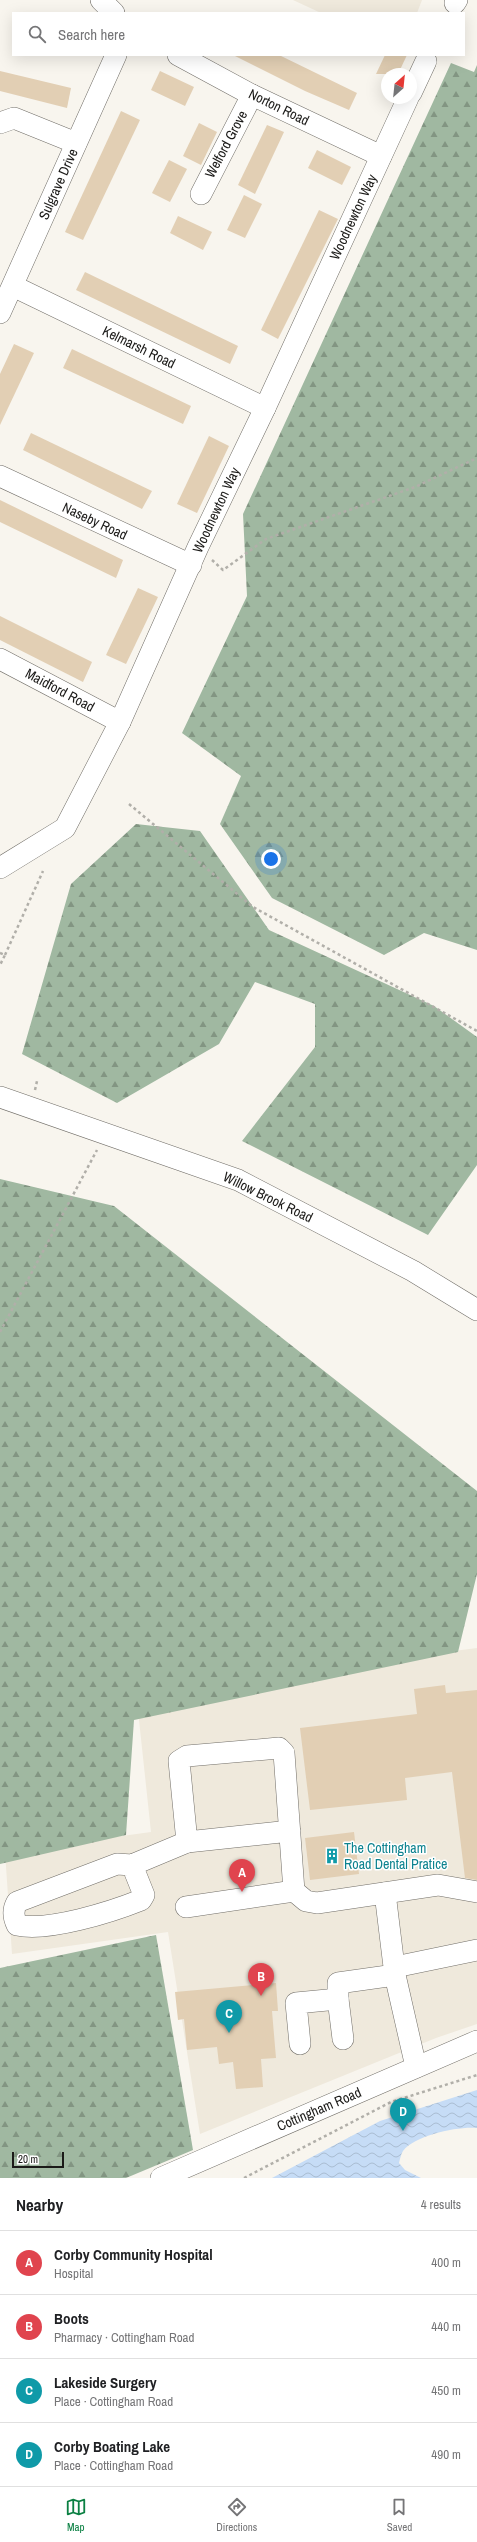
<!DOCTYPE html>
<html lang="en">
<head>
<meta charset="utf-8">
<style>
  body { margin:0; font-family:"Archivo Narrow",sans-serif; background:#f2f2f2; color:#202124 }
  .compass { position:absolute; left:381px; top:68px; width:36px; height:36px; border-radius:50%; background:#fff; box-shadow:0 4px 16px #0002; rotate:27deg }
  .scale { position:absolute; left:12px; bottom:10px; width:52px; box-sizing:border-box; padding-left:4px; border:2px solid #1b1a18; border-top:0; font-size:11px; line-height:14px; white-space:nowrap; color:#1b1a18; -webkit-text-stroke:3px #fff; paint-order:stroke }
  .you { position:absolute; left:271px; top:859px; width:14px; height:14px; margin:-10px; border:3px solid #fff; border-radius:50%; background:#1a73e8; box-shadow:0 0 0 6px #1a73e833 }
  .badge { display:grid; place-items:center; width:26px; height:26px; border-radius:50%; background:#0b8043; color:#fff; font-size:13px; font-weight:700 }
  .pin { position:absolute; translate:-50% -33px; filter:drop-shadow(0 1px 2px #0008) }
  .pin::after { content:''; position:absolute; top:21px; width:14px; height:12px; background:inherit; clip-path:polygon(0 0,100% 0,50% 100%) }
  .list { margin:0; padding:0; list-style:none }
  h2 { display:flex; justify-content:space-between; align-items:center; height:52px; margin:0; padding:0 16px; font-size:17px }
  h2 small { font-size:13px; font-weight:400; color:#757577 }
  .list li { display:grid; grid-template-columns:26px 1fr auto; gap:12px; align-items:center; box-sizing:border-box; height:64px; padding:0 16px; border-top:1px solid #e0e0e0 }
  .list b { display:block; font-size:15px; white-space:nowrap }
  .list p { margin:0; font-size:13px; white-space:nowrap; color:#757577 }
  .list em { font-size:13px; font-style:normal; color:#757577 }
  .icon { flex:none; width:22px; height:22px; fill:none; stroke:currentColor; stroke-width:2; stroke-linecap:round; stroke-linejoin:round }
  .map { position:relative; flex:none; width:477px; height:2178px; overflow:hidden }
  .search { position:absolute; background:#fff; box-shadow:0 4px 16px #0002; left:12px; right:12px; top:12px; height:44px; display:flex; align-items:center; gap:10px; box-sizing:border-box; padding:0 14px; border-radius:0px; color:#757577; font-size:15px }
  .sheet { height:308px; background:#fff }
  nav { display:flex; justify-content:space-around; align-items:center; box-sizing:border-box; height:56px; border-top:1px solid #e0e0e0; background:#fff; font-size:11px; color:#757577 }
  nav a { display:grid; justify-items:center; gap:2px }
  nav .on { color:#0b8043 }
  .map>svg:first-child { display:block }
  .built { fill:#efe9dc }
  .forest { fill:url(#forest-firs) }
  .water { fill:url(#water-waves) }
  .building { fill:#e2cfb4 }
  .lines { fill:none; stroke-linecap:round; stroke-linejoin:round }
  .minor-casing { stroke:#716e68; stroke-width:22 }
  .path { stroke:#b1afa9; stroke-width:2.5; stroke-dasharray:3 3; stroke-linecap:butt }
  .minor { stroke:#fff; stroke-width:21 }
  .labels { text-anchor:middle; stroke-width:3; stroke-linejoin:round; paint-order:stroke }
  .street-label { font-size:14px; fill:#1b1a18; stroke:#fff }
  .culture-label { font-size:14px; fill:#0d838f; stroke:#fff; text-anchor:start }
</style>
</head>
<body>
<div class="map">
<svg width="477" height="2178" viewBox="0 0 477 2178">
  <defs>
    <pattern id="forest-firs" width="22" height="20" patternUnits="userSpaceOnUse"><rect width="22" height="20" fill="#a0b8a1"/><path d="M5 1l3.5 6h-7zM16 11l3.5 6h-7z" fill="#829582"/></pattern>
    <pattern id="water-waves" width="16" height="10" patternUnits="userSpaceOnUse"><rect width="16" height="10" fill="#c6dcf6"/><path d="M0 5q4-4 8 0t8 0" fill="none" stroke="#aabcd2"/></pattern>
  </defs>
  <rect width="100%" height="100%" fill="#f8f5ee"/>
  <g class="built">
    <path d="M293,0H422L417,13H321Z"/>
    <path d="M477,1648V2024L436,2038L200,2134L168,1932L12,1954L5,1852L151,1832L136,1692Z"/>
  </g>
  <g class="forest">
    <path d="M451,63L474,72L477,65V950L424,933L384,955L272,898L220,824L241,776L182,733L247,596L243,514Z"/>
    <path d="M136,824L200,831L269,930L434,1006L477,1037V1165L428,1235L242,1141L315,1047V1004L255,982L219,1044L117,1103L22,1054L71,884Z"/>
    <path d="M0,1179L114,1206L477,1491V1574L458,1652L134,1720L126,1835L0,1864Z"/>
    <path d="M156,1935L193,2150L126,2178H0V1968Z"/>
  </g>
  <path class="water" d="M477,2090V2128C459,2126 415,2135 403,2151C401,2154 400,2159 399,2163L405,2170L421,2178H272L380,2121Z"/>
  <g class="building">
    <path d="M233,55H279L357,93L349,110L305,91Z"/>
    <path d="M385,55H407L398,74H376Z"/>
    <path d="M0,71L71,88L67,108L0,91Z"/>
    <path d="M160,71L194,87L185,106L151,90Z"/>
    <path d="M121,111L140,120L83,240L65,232Z"/>
    <path d="M199,123L217,132L201,165L183,156Z"/>
    <path d="M267,125L284,132L255,194L238,185Z"/>
    <path d="M317,150L351,167L342,185L308,168Z"/>
    <path d="M169,160L187,169L170,202L152,193Z"/>
    <path d="M244,195L262,204L245,238L227,230Z"/>
    <path d="M319,210L338,219L278,339L261,330Z"/>
    <path d="M178,216L212,232L203,250L170,233Z"/>
    <path d="M85,272L238,346L230,364L76,290Z"/>
    <path d="M14,344L34,353L0,425V374Z"/>
    <path d="M72,349L191,406L183,424L63,368Z"/>
    <path d="M31,433L152,491L142,509L23,450Z"/>
    <path d="M209,436L229,446L197,513L177,504Z"/>
    <path d="M0,500L123,560L116,578L0,522Z"/>
    <path d="M138,588L158,597L126,664L106,655Z"/>
    <path d="M0,616L92,662L83,682L0,640Z"/>
    <path d="M445,1685L446,1693L477,1690V1880L465,1878L452,1772L405,1778L407,1800L310,1810L300,1728L417,1714L414,1689Z"/>
    <path d="M354,1832L359,1874L310,1880L305,1838Z"/>
    <path d="M276,1983L278,2011H272L276,2058L261,2059L263,2087L236,2089L233,2062L219,2064L217,2047L187,2050L184,2019L178,2020L175,1992Z"/>
  </g>
  <g class="lines">
    <defs>
      <g id="minor">
        <path d="M101,0L114,13"/>
        <path d="M455,3L457,0"/>
        <path d="M178,55L252,95L381,156"/>
        <path d="M411,93L426,61"/>
        <path d="M0,123L14,118L76,143"/>
        <path d="M201,194L252,95"/>
        <path d="M13,286L265,408"/>
        <path d="M0,313L116,55"/>
        <path d="M0,476L191,565"/>
        <path d="M0,659L120,722"/>
        <path d="M0,868L65,828L120,722L198,547L265,408L408,98"/>
        <path d="M0,1097L238,1180L413,1271L477,1310"/>
        <path d="M290,1831L187,1842L179,1761L187,1756L279,1748L284,1753L294,1891L306,1901L317,1903L438,1885L477,1892"/>
        <path d="M132,1865L144,1895L141,1900C111,1912 48,1932 17,1925C13,1917 13,1909 17,1902L117,1864L132,1865L187,1842"/>
        <path d="M385,1893L395,1975L416,2067"/>
        <path d="M186,1907L294,1891"/>
        <path d="M395,1967L477,1950"/>
        <path d="M338,1999L343,2039"/>
        <path d="M300,2044L296,2003L338,1999V1983L395,1975"/>
        <path d="M161,2178L477,2041"/>
      </g>
    </defs>
    <use href="#minor" class="minor-casing"/>
    <g class="path">
      <path d="M212,560L223,570L266,539L415,487L477,458"/>
      <path d="M129,804L253,907L477,1031"/>
      <path d="M0,953L5,955L0,965"/>
      <path d="M5,955L43,871"/>
      <path d="M35,1090L37,1081"/>
      <path d="M0,1332L97,1150"/>
      <path d="M244,2178L391,2102L477,2075"/>
    </g>
    <use href="#minor" class="minor"/>
  </g>
  <defs>
    <symbol id="building-bare" viewBox="-9 -9 18 18"><path d="M-4-6H4V6H1V3H-1V6H-4ZM-2.5-4.3h1.7v1.8h-1.7ZM.8-4.3h1.7v1.8H.8ZM-2.5-1h1.7V.8h-1.7ZM.8-1h1.7V.8H.8Z" fill="#0f9aa8" stroke="#fff" stroke-width="2.5" paint-order="stroke"/></symbol>
  </defs>
  <g fill-rule="evenodd">
    <use href="#building-bare" x="321" y="1845" width="22" height="22"/>
  </g>
  <g class="labels">
    <g class="street-label">
      <text transform="translate(279 107) rotate(26)" y="5">Norton Road</text>
      <text transform="translate(226 144) rotate(-62)" y="5">Welford Grove</text>
      <text transform="translate(58 184) rotate(-66)" y="5">Sulgrave Drive</text>
      <text transform="translate(353 217) rotate(-65)" y="5">Woodnewton Way</text>
      <text transform="translate(139 347) rotate(26)" y="5">Kelmarsh Road</text>
      <text transform="translate(216 510) rotate(-65)" y="5">Woodnewton Way</text>
      <text transform="translate(95 521) rotate(25)" y="5">Naseby Road</text>
      <text transform="translate(60 690) rotate(28)" y="5">Maidford Road</text>
      <text transform="translate(268 1197) rotate(26)" y="5">Willow Brook Road</text>
      <text transform="translate(319 2109) rotate(-23)" y="5">Cottingham Road</text>
    </g>
    <g class="culture-label">
      <text x="344" y="1853">The Cottingham<tspan x="344" dy="16">Road Dental Pratice</tspan></text>
    </g>
  </g>
</svg>
<svg class="compass" viewBox="-18 -18 36 36"><path d="M0-13l5 13h-10z" fill="#e53935"/><path d="M0 13l5-13h-10z" fill="#757577"/></svg>
<div class="scale">20 m</div>
<div class="you"></div>
<div class="pin badge" style="left:242px;top:1892px;background:#e0444e">A</div>
<div class="pin badge" style="left:261px;top:1996px;background:#e0444e">B</div>
<div class="pin badge" style="left:229px;top:2033px;background:#0f9aa8">C</div>
<div class="pin badge" style="left:403px;top:2131px;background:#0f9aa8">D</div>
<div class="search"><svg class="icon" aria-label="search" viewBox="0 0 24 24"><circle cx="10" cy="10" r="6"/><path d="M15 15l6 6"/></svg>Search here</div>
</div>
<section class="sheet">
<h2>Nearby<small>4 results</small></h2>
<ul class="list">
<li><span class="badge" style="background:#e0444e">A</span><div><b>Corby Community Hospital</b><p>Hospital</p></div><em>400 m</em></li>
<li><span class="badge" style="background:#e0444e">B</span><div><b>Boots</b><p>Pharmacy · Cottingham Road</p></div><em>440 m</em></li>
<li><span class="badge" style="background:#0f9aa8">C</span><div><b>Lakeside Surgery</b><p>Place · Cottingham Road</p></div><em>450 m</em></li>
<li><span class="badge" style="background:#0f9aa8">D</span><div><b>Corby Boating Lake</b><p>Place · Cottingham Road</p></div><em>490 m</em></li>
</ul>
</section>
<nav>
<a class="on"><svg class="icon" aria-label="map" viewBox="0 0 24 24"><path d="M3 6l6-2 6 2 6-2v14l-6 2-6-2-6 2zM9 4v14M15 6v14"/></svg>Map</a>
<a><svg class="icon" aria-label="directions" viewBox="0 0 24 24"><path d="M12 3l9 9-9 9-9-9zM9 14v-3h6M13 9l2 2-2 2"/></svg>Directions</a>
<a><svg class="icon" aria-label="saved" viewBox="0 0 24 24"><path d="M7 4h10v16l-5-4-5 4z"/></svg>Saved</a>
</nav>
</body>
</html>
